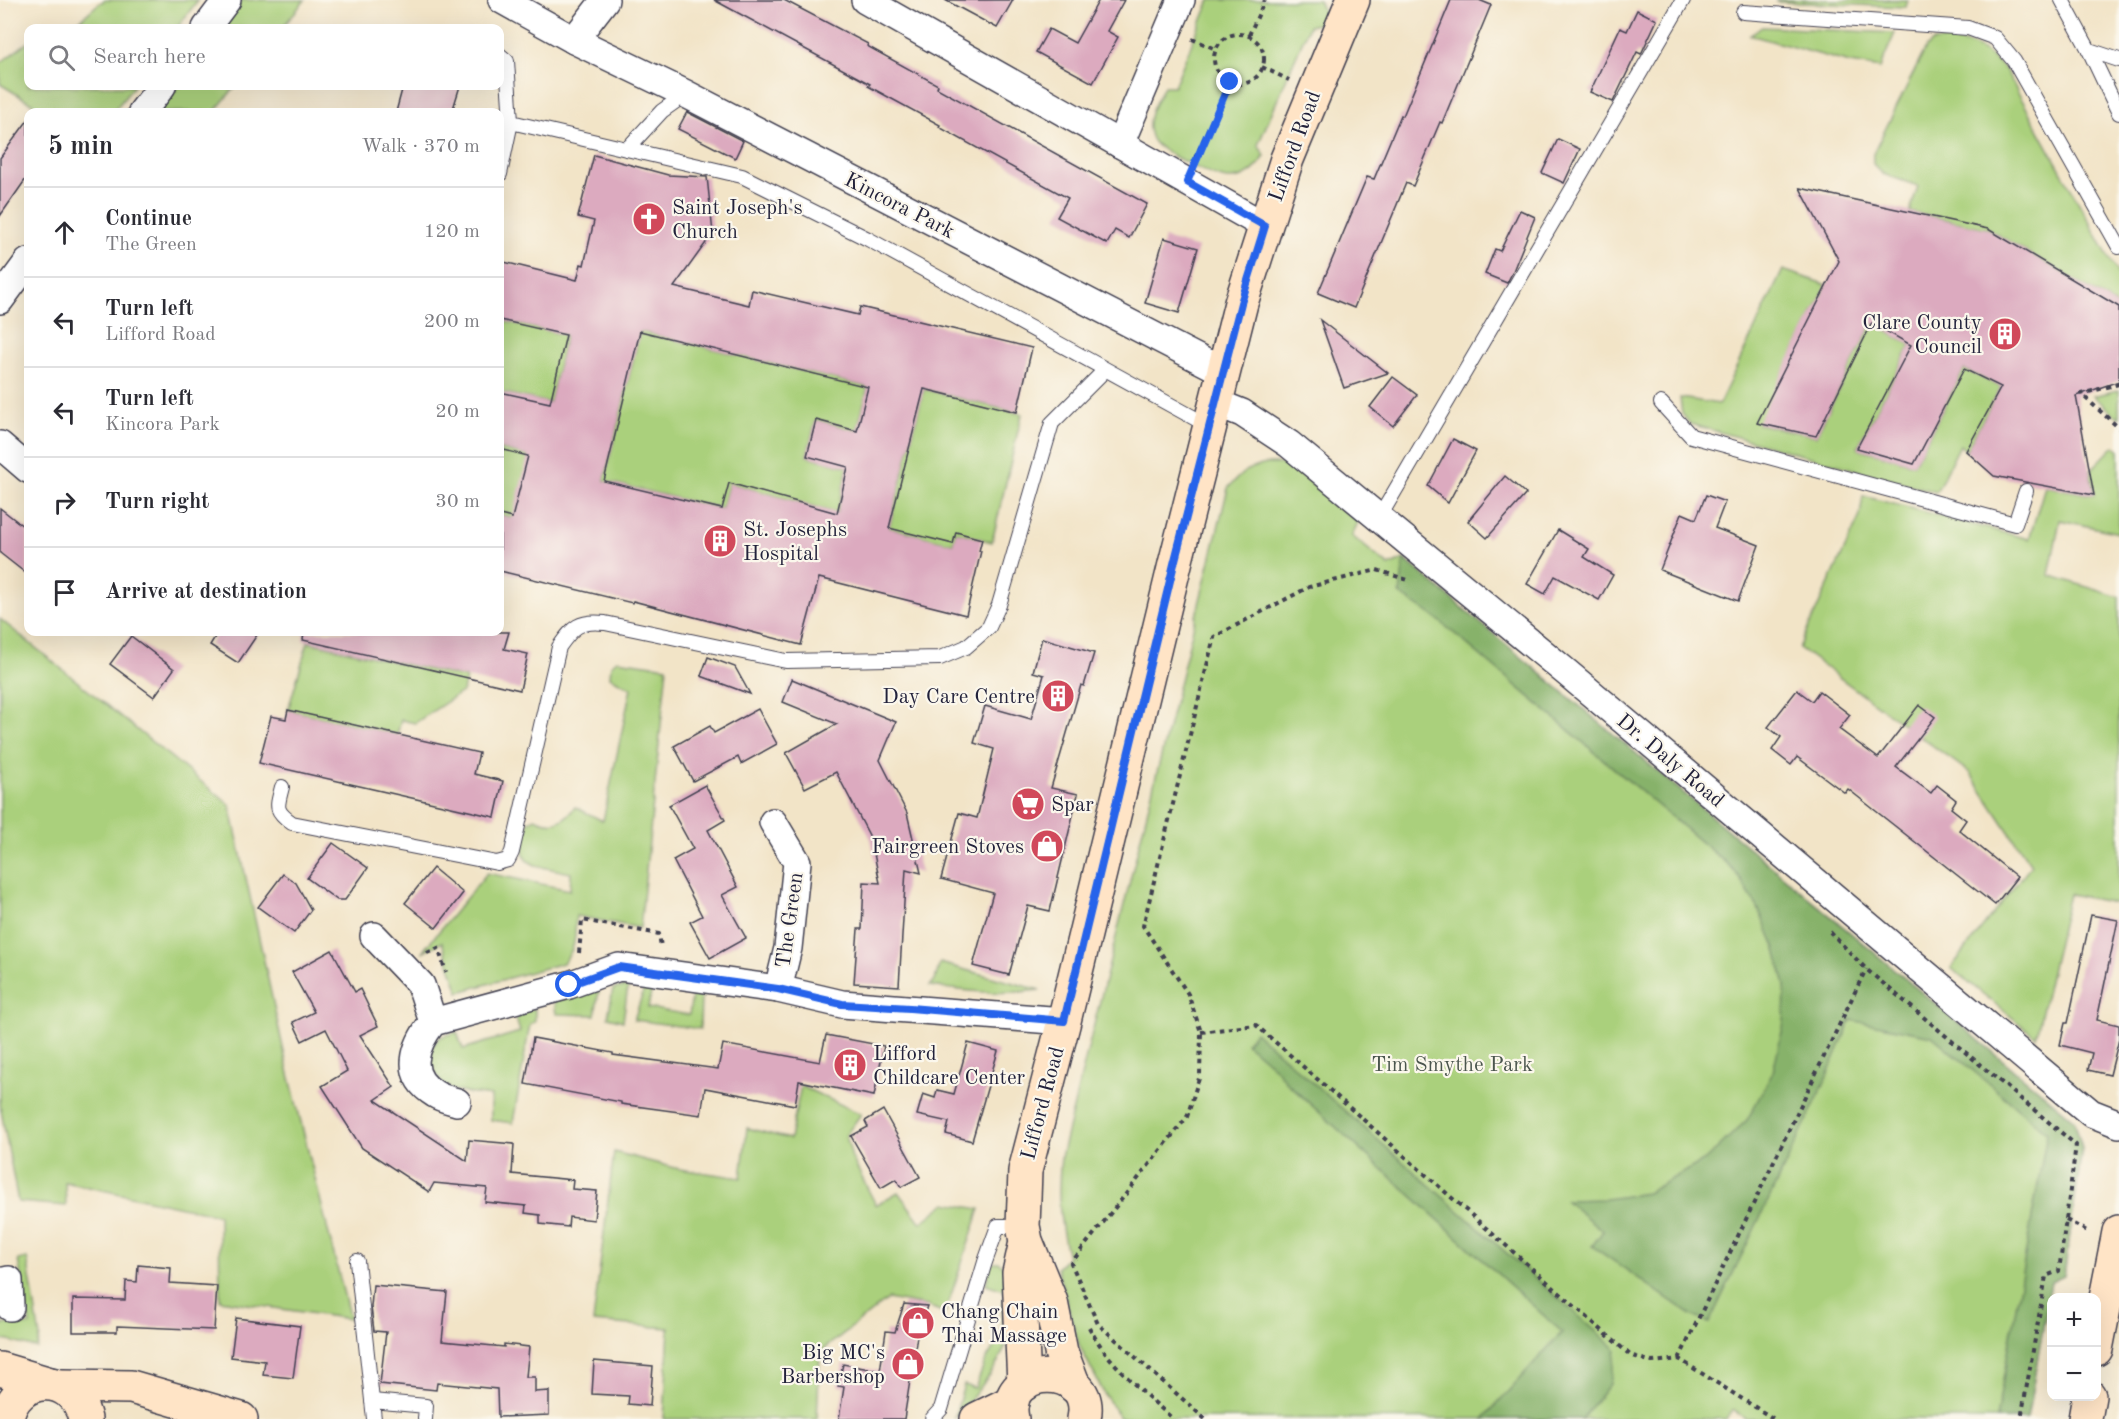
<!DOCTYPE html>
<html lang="en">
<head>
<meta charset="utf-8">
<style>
  body { margin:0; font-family:"Old Standard TT",serif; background:#f7f7f7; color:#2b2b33 }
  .controls { position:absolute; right:18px; bottom:18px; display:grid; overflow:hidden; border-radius:12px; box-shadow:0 6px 24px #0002 }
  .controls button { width:54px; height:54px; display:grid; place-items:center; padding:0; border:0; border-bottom:2px solid #e1e1e2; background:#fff; color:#2b2b33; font:30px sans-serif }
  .stop { position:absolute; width:18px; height:18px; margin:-14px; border:4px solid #2563eb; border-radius:50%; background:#fff }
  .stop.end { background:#2563eb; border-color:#fff; box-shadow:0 2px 6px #0008 }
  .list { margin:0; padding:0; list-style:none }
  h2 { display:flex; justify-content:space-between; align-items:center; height:78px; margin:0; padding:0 24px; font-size:26px }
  h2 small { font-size:20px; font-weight:400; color:#7c7c81 }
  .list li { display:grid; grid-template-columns:39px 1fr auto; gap:18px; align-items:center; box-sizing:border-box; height:90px; padding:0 24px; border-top:2px solid #e1e1e2 }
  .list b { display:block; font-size:22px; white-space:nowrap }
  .list p { margin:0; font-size:20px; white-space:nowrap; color:#7c7c81 }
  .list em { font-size:20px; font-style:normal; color:#7c7c81 }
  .icon { flex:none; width:33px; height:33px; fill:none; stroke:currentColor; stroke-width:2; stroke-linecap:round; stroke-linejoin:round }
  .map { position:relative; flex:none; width:2119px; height:1419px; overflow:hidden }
  .search { position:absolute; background:#fff; box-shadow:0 6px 24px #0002; left:24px; top:24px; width:480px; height:66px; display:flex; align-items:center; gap:15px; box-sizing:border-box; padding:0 21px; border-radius:12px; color:#7c7c81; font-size:22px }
  .panel { position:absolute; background:#fff; box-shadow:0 6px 24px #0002; left:24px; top:108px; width:480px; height:528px; border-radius:12px }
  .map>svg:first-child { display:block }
  .green { fill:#aad07b; stroke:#66795b; stroke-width:1.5 }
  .forest { fill:#87b26b; stroke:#546a53; stroke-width:1.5 }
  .building { fill:#dcaabf; fill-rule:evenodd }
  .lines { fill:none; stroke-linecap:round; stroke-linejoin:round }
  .lane-casing { stroke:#413f50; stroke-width:16 }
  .street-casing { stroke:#413f50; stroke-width:30 }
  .secondary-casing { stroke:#413f50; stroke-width:36 }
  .path { stroke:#413f50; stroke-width:4; stroke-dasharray:4.5 4.5; stroke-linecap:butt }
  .lane { stroke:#fff; stroke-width:14 }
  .street { stroke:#fff; stroke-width:27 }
  .secondary { stroke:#ffe4c6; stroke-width:33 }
  .route { stroke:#2563eb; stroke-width:8 }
  .labels { text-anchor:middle; stroke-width:4.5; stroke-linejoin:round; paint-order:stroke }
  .street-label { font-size:21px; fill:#22223b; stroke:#fbf7ec }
  .poi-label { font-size:21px; fill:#22223b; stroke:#fbf7ec; text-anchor:start }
  .park-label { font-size:21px; fill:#4b564e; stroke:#fbf7ec }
</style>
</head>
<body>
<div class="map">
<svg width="2119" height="1419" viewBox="0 0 2119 1419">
  <rect width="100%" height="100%" fill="#fbf7ec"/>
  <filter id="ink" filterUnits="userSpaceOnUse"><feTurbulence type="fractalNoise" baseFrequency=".0167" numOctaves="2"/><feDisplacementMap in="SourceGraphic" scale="12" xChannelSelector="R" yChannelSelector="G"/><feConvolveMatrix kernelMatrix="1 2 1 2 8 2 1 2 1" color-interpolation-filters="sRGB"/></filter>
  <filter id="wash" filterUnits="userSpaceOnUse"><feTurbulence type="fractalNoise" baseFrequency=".008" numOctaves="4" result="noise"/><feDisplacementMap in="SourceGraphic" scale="24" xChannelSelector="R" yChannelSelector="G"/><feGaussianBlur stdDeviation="1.35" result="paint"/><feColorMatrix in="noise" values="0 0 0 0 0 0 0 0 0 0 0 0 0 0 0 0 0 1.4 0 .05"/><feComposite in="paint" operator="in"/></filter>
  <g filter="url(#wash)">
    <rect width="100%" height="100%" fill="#f2e4c7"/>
    <g class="green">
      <path d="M105,0H198L177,28H58L80,20L98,4Z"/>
      <path d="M242,0H305L282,28H221Z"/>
      <path d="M1210,0H1319L1325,15L1322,23L1309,26L1258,145L1265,156C1257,169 1245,180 1228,179C1216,179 1160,151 1154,142C1151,139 1150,133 1149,129C1147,114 1158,99 1164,86H1174Z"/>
      <path d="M1776,0H1908L1906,7L1780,2Z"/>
      <path d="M1762,27L1895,33L1880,68L1850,63L1750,35Z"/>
      <path d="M1948,40C1973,43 1987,50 2005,69L2119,276V307L1988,229L1910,212L1918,186L1883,174L1873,164V154L1926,48L1934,41Z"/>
      <path d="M28,42V86H134L113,112H46L0,84V63Z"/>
      <path d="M178,86H236L214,112H159Z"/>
      <path d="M1783,270L1827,285L1758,424L1816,436L1872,323L1911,345L1857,448L1914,464L1964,369L2001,387L1966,451L1960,445L1936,492L1690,424L1682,414L1680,398L1719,404Z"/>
      <path d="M500,320L566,335L550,403L500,392Z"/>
      <path d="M640,331L868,387L857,431L816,420L807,456L848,467L837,513L729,483L722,509L604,481Z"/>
      <path d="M924,389L1022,414L992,542L956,532L953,544L889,528Z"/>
      <path d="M2119,390V418L2093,396Z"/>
      <path d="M2114,446L2119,451V533L2060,520L2049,575L2119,597V904L2069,894L2036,1037L1951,968L2031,865L1970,773L1799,648L1860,516L1863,496L2029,539L2045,486L2094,495L2090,471Z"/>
      <path d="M500,449L528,456L521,520L500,515Z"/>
      <path d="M1267,464H1288L1358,522L1352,536L1389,566L1404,559L2074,1120L2082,1148L2064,1276L2051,1282L2027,1419H1746L1733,1410L1726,1419L1120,1418L1105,1395L1079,1345L1057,1268L1068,1257C1059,1222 1057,1194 1061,1157L1228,488C1241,473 1247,468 1267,464Z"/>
      <path d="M0,619L230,805L287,1066L350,1319L220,1300L219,1215L65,1182L66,1206L18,1202L0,1105Z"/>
      <path d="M308,642L466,678L463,691L415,723L401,720L397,735L288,710Z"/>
      <path d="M617,660L667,667L640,928L576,916C574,936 578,946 563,963L459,992L442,942L422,952L487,873L570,890L571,873L537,866L526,860L523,852L528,822L535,818C553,827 564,822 575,807L603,821L631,688L610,677L611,665Z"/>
      <path d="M940,963L1040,990C999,995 970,992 930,986L935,980Z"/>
      <path d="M628,986L623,1021L608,1017L613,989Z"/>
      <path d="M645,986L652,988L648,1008L689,1015L692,995H701L700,1029L634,1020Z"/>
      <path d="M599,990L595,1015L556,1014L554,1000Z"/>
      <path d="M535,1008V1022L530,1024L513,1123L491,1120V1096C480,1094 464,1094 453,1090C434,1082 423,1053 439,1038C444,1034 452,1034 457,1032L463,1049L520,1032L515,1015Z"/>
      <path d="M801,1086L861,1114L846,1135L852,1158L876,1205L898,1192L921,1223L946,1203L980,1209L945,1313L927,1306L888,1299L820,1352L817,1419H664L669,1328L593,1322L614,1152L679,1169L741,1178L747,1128L790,1139Z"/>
      <path d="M27,1258L40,1337L37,1348L0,1339V1324L30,1325L18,1260Z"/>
      <path d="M998,1262L1005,1267C1006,1284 1010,1302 1010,1319C1011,1358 977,1391 954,1419L964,1385L975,1388L986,1360L1001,1335L1004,1290L986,1284L991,1264Z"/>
    </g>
    <g class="forest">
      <path d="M1404,559L2074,1120L2082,1148L2064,1276L2051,1282L2027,1419H1996L2047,1133L1932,1036L1851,1020L1820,1093L1709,1323L1693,1316L1592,1246L1603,1231L1565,1200L1606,1199L1647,1193L1705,1160L1747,1120L1773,1072L1784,1023L1785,985L1775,946L1757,906L1734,870L1436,618L1400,594Z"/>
      <path d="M1255,1032L1616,1349L1610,1384L1582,1419H1483L1562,1332L1287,1083L1274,1067L1246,1043Z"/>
    </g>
    <g id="blocks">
      <g class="building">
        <path d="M714,0H784L868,44L867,46L938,85L937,88L1147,204L1129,238L1115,230L1107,244L1057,217L1068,198L939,127L940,125L868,86L870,84Z"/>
        <path d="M945,0H1013L997,28Z"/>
        <path d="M1099,0H1124L1107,31L1118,37L1093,83L1036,52L1049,29L1075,43Z"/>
        <path d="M1451,0H1479L1491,5L1442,123L1440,122L1413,186L1406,183L1354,308L1318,293L1367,177L1374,179L1401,115L1403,116Z"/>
        <path d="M1637,10L1657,20L1641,54L1637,52L1613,102L1590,92L1620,28L1627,31Z"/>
        <path d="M403,86H460L452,112H396Z"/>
        <path d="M687,112L743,141L735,158L678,129Z"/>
        <path d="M28,120V176L0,216V158Z"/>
        <path d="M1558,139L1580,149L1564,183L1542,173Z"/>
        <path d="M594,155L668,175L707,177L713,233L674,287L749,305L752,290L858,315L860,307L1032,348L1017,412L924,389L889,528L953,544L956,532L982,539L979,551H981L966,615L819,578L801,645L633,601L632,603L500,571V515L512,518L528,456L500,449V392L550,403L566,335L500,320V261L577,280L581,264L584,265L594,221L578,217ZM640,331L868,387L857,431L816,420L807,456L848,467L837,513L729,483L722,509L604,481Z"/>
        <path d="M1800,188L1988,229L2119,307V381L2076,396L2094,495L1994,476L1966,451L2001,387L1964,369L1914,464L1857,448L1911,345L1872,323L1816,436L1757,423L1839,261Z"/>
        <path d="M1520,210L1535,217L1513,271L1507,283L1485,274L1495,249L1500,251Z"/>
        <path d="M1164,238L1198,248L1179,313L1145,303Z"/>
        <path d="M1320,320L1388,373L1344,388Z"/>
        <path d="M1393,377L1417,395L1393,426L1370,407Z"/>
        <path d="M1453,439L1476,451L1448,503L1428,486Z"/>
        <path d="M1505,476L1526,494L1487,538L1468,521Z"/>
        <path d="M1706,495L1725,502L1715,528L1759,545L1738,601L1660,570L1682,513L1696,519Z"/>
        <path d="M0,508L28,530V575L0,553Z"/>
        <path d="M1558,530L1589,549L1584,557L1613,575L1599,600L1555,576L1545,594L1527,584Z"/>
        <path d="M218,632H259L238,663L210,645Z"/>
        <path d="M304,632H509L504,649L528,654L520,690L303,640Z"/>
        <path d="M131,636L174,669L154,697L110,664Z"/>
        <path d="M1042,638L1094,653L1084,686L1081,685L1051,788L1078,794L1050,911L1028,906L1009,975L973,966L993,893L941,879L959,813L977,818L994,749L974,743L985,706L1031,719L1044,675L1033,672Z"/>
        <path d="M708,657L735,667L750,694L701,676Z"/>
        <path d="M792,679L896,722L880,760L907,813L921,873L906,869L899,986L854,983L858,929H862L864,882L880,883L871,839L836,772L805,788L786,753L837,724L783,702Z"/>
        <path d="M1797,690L1812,701L1819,691L1850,715L1839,729L1878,758L1919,705L1935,717L1896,767L1931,793L1937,785L1956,800L1951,808L1966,820L1959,830L2017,877L1995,905L1848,789L1845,793L1797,757L1791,765L1772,750L1781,737L1768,727Z"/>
        <path d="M758,709L777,744L741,764L738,757L693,781L674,746L710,726L714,733Z"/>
        <path d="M288,710L479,753L474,774L503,781L495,817L259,763L271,716L286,719Z"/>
        <path d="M705,785L725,820L708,830L738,887L722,895L746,938L710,958L690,922L702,916L673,860L693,849L669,805Z"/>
        <path d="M333,843L368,868L345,900H337L307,878Z"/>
        <path d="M433,868L463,893L436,928L405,903Z"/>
        <path d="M283,874L296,883L311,910L294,933L258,907Z"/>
        <path d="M2091,915L2118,920L2097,1020L2119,1025V1039L2110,1075L2088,1070L2092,1053L2060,1045L2065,1023H2068Z"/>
        <path d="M332,950L355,992L360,989L378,1026L360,1035L394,1087L375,1100L467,1161L469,1140L514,1144L512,1174L573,1180L572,1189L597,1191L594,1220L569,1217L568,1227L540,1224V1215L525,1213L526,1206L485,1202L487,1188L434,1183L429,1192L362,1148L322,1086L347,1071L326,1029L302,1041L293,1022L314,1012L292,972Z"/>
        <path d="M826,1035L884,1046L874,1096L799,1081L795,1105L705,1088L701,1115L621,1104V1102L525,1084L533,1038L613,1053V1055L718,1069L723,1044L820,1062Z"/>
        <path d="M968,1043L998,1051L972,1141L946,1134L949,1122L917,1115L923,1094L935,1098L937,1090L954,1094Z"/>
        <path d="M883,1110L920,1177L901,1187L896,1179L881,1188L851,1136L868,1127L865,1121Z"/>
        <path d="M138,1265L171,1268L170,1283L217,1286L214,1330L117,1326V1332H73V1299L125,1300L126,1281L137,1282Z"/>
        <path d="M373,1285L447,1292L442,1341L504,1347V1344L529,1347L526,1377H535V1392L549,1391V1415L498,1417L497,1389L437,1383L436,1390L380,1384L386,1332L374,1331L371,1307Z"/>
        <path d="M904,1304L927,1306L917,1336L904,1419H839L844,1387L838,1386L843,1364L880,1371L886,1331L895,1332Z"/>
        <path d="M236,1318L300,1326L293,1378L263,1375L265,1361L231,1357Z"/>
        <path d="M594,1361L653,1366L650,1406L628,1404L629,1396L592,1394Z"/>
      </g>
    </g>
  </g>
  <g filter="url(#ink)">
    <use href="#blocks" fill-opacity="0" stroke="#413f50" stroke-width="1.5"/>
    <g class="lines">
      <defs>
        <g id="lane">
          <path d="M2062,0L2089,50L2119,60"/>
          <path d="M1743,12L1968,28L1995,38L2014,61L2119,247"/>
          <path d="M2089,50L2119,113"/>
          <path d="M500,55L507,61L511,122"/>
          <path d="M627,149L662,111L686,94"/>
          <path d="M500,174L511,122L742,176L868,239L1209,426"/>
          <path d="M1661,403L1691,436L2015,524L2026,491"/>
          <path d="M1379,518L1683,0"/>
          <path d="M282,787C277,807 274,810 292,823L497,863L508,860L512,852L559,647C573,627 579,620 605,623L786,661L940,658L966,647L989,627L999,605L1052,423L1105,370"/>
          <path d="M357,1261L374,1419"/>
          <path d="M372,1401L426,1406L425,1419"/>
          <path d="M932,1419L941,1409L985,1262L998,1226H1023"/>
        </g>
        <g id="street">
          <path d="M502,0L574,40L686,94L1224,372"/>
          <path d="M865,0L1265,226"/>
          <path d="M206,28L227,0"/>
          <path d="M574,40L605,0"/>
          <path d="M142,112L162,86"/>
          <path d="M1120,144L1181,0"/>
          <path d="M0,300L28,262"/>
          <path d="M1217,403L1242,413L1289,444L1566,672L2091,1113L2119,1124"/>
          <path d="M0,445L28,469"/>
          <path d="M773,822L797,862L788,948L778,989"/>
          <path d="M374,936L421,985L433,1022"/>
          <path d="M457,1102C450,1100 441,1098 435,1094C403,1075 415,1045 433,1022L569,985L619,967L778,989L842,1004L1064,1021"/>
          <path d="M0,1282L9,1280L10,1307"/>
        </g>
        <g id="secondary">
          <path d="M2096,1349L2119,1232"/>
          <path d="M0,1369L47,1383"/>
          <path d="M1024,1384L1019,1273L1026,1242"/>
          <path d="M62,1386L131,1387L241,1419"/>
          <path d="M1074,1386L1061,1352L1051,1302L1026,1241L1023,1226L1025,1171L1064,1021L1175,564L1241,303L1287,159L1353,0"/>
          <path d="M7,1419C14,1375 73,1369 85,1419"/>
          <path d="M977,1419L1012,1402"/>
          <path d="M1012,1419C1000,1362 1096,1362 1084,1419"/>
          <path d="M2085,1419L2089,1396"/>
        </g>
      </defs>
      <use href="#lane" class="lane-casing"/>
      <use href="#street" class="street-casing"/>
      <use href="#secondary" class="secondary-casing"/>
      <g class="path">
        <circle cx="1239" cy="59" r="25"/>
        <path d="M1249,35L1265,0"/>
        <path d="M1192,39L1216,49"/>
        <path d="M1262,67L1289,80"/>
        <path d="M1196,158L1230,82"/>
        <path d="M2119,384L2081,394L2119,428"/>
        <path d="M1830,932L1866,969L2076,1145L2059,1271L2046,1276L2021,1419"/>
        <path d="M427,953L438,948L446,972"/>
        <path d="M579,953L582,920L659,934L661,947"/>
        <path d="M1201,1032L1256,1025L1630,1355L1652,1362L1679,1359L1774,1419"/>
        <path d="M2066,1220L2089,1232"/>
        <path d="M1089,1327C1109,1365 1142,1391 1173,1419"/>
        <path d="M1679,1359L1866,969"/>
        <path d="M1205,1419L1098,1324L1071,1263L1187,1117L1200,1075L1201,1032L1188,994L1143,926L1214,637L1309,587L1377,570L1411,581"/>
      </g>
      <use href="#lane" class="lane"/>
      <use href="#street" class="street"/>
      <use href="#secondary" class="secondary"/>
    </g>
  </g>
  <g class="lines" filter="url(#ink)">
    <path class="route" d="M569,985L619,967L778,989L842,1004L910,1008L1064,1021L1174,564L1241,303L1265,226L1187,182L1230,82"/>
  </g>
  <defs>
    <symbol id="church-disc" viewBox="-11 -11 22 22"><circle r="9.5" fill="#d1495b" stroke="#fbf7ec"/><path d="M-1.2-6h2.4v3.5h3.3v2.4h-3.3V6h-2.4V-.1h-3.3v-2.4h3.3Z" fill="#fff"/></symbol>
    <symbol id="building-disc" viewBox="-11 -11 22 22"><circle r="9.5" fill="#d1495b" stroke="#fbf7ec"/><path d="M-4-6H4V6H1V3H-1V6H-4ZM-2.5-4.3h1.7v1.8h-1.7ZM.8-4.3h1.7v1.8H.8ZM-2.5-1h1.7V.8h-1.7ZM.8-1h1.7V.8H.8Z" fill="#fff"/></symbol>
    <symbol id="supermarket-disc" viewBox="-11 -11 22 22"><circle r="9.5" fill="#d1495b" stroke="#fbf7ec"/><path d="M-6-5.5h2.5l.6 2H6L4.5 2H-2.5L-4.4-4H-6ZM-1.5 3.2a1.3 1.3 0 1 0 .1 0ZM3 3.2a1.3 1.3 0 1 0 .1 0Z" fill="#fff"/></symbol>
    <symbol id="shop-disc" viewBox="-11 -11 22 22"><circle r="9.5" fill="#d1495b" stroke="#fbf7ec"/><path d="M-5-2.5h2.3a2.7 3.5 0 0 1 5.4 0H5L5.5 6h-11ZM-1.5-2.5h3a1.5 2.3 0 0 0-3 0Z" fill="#fff"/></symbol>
  </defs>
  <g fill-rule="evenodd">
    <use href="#church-disc" x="630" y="200" width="38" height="38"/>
    <use href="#building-disc" x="1986" y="315" width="38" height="38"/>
    <use href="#building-disc" x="701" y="522" width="38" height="38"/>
    <use href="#building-disc" x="1039" y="677" width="38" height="38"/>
    <use href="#supermarket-disc" x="1009" y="785" width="38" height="38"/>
    <use href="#shop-disc" x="1028" y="827" width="38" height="38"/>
    <use href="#building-disc" x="831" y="1046" width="38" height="38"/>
    <use href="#shop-disc" x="899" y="1304" width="38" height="38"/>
    <use href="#shop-disc" x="889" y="1345" width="38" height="38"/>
  </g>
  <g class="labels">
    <g class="street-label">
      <text transform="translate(1294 146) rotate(-70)" y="7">Lifford Road</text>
      <text transform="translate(900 205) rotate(27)" y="7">Kincora Park</text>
      <text transform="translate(1671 760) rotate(40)" y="7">Dr. Daly Road</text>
      <text transform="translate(789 920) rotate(-82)" y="7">The Green</text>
      <text transform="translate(1042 1103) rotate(-75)" y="7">Lifford Road</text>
    </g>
    <g class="poi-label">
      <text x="672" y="214">Saint Joseph's<tspan x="672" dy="24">Church</tspan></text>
      <text x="1982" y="329" text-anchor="end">Clare County<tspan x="1982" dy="24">Council</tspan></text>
      <text x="743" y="536">St. Josephs<tspan x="743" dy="24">Hospital</tspan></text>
      <text x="1035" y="703" text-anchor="end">Day Care Centre</text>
      <text x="1051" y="811">Spar</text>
      <text x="1024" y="853" text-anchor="end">Fairgreen Stoves</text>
      <text x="873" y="1060">Lifford<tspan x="873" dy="24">Childcare Center</tspan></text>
      <text x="941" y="1318">Chang Chain<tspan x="941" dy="24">Thai Massage</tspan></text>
      <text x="885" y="1359" text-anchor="end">Big MC's<tspan x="885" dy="24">Barbershop</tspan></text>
    </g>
    <g class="park-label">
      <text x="1452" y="1071">Tim Smythe Park</text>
    </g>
  </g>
</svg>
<div class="controls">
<button>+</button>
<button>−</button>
</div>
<div class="stop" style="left:569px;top:985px"></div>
<div class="stop end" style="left:1230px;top:82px"></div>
<div class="search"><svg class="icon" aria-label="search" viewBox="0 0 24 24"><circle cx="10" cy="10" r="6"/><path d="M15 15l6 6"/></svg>Search here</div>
<section class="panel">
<h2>5 min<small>Walk · 370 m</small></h2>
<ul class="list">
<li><svg class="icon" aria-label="ahead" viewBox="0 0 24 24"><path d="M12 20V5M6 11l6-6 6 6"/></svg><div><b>Continue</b><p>The Green</p></div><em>120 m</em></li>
<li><svg class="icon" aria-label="left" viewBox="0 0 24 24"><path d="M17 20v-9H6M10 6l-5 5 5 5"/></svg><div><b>Turn left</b><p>Lifford Road</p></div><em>200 m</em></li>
<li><svg class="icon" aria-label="left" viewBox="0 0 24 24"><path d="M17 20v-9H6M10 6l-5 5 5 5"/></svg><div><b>Turn left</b><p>Kincora Park</p></div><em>20 m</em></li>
<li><svg class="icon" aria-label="right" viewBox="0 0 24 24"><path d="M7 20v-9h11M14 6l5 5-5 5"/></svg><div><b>Turn right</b></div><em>30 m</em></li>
<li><svg class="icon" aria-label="arrive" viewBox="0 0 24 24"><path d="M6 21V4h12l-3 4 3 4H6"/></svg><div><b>Arrive at destination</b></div></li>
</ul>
</section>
</div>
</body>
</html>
